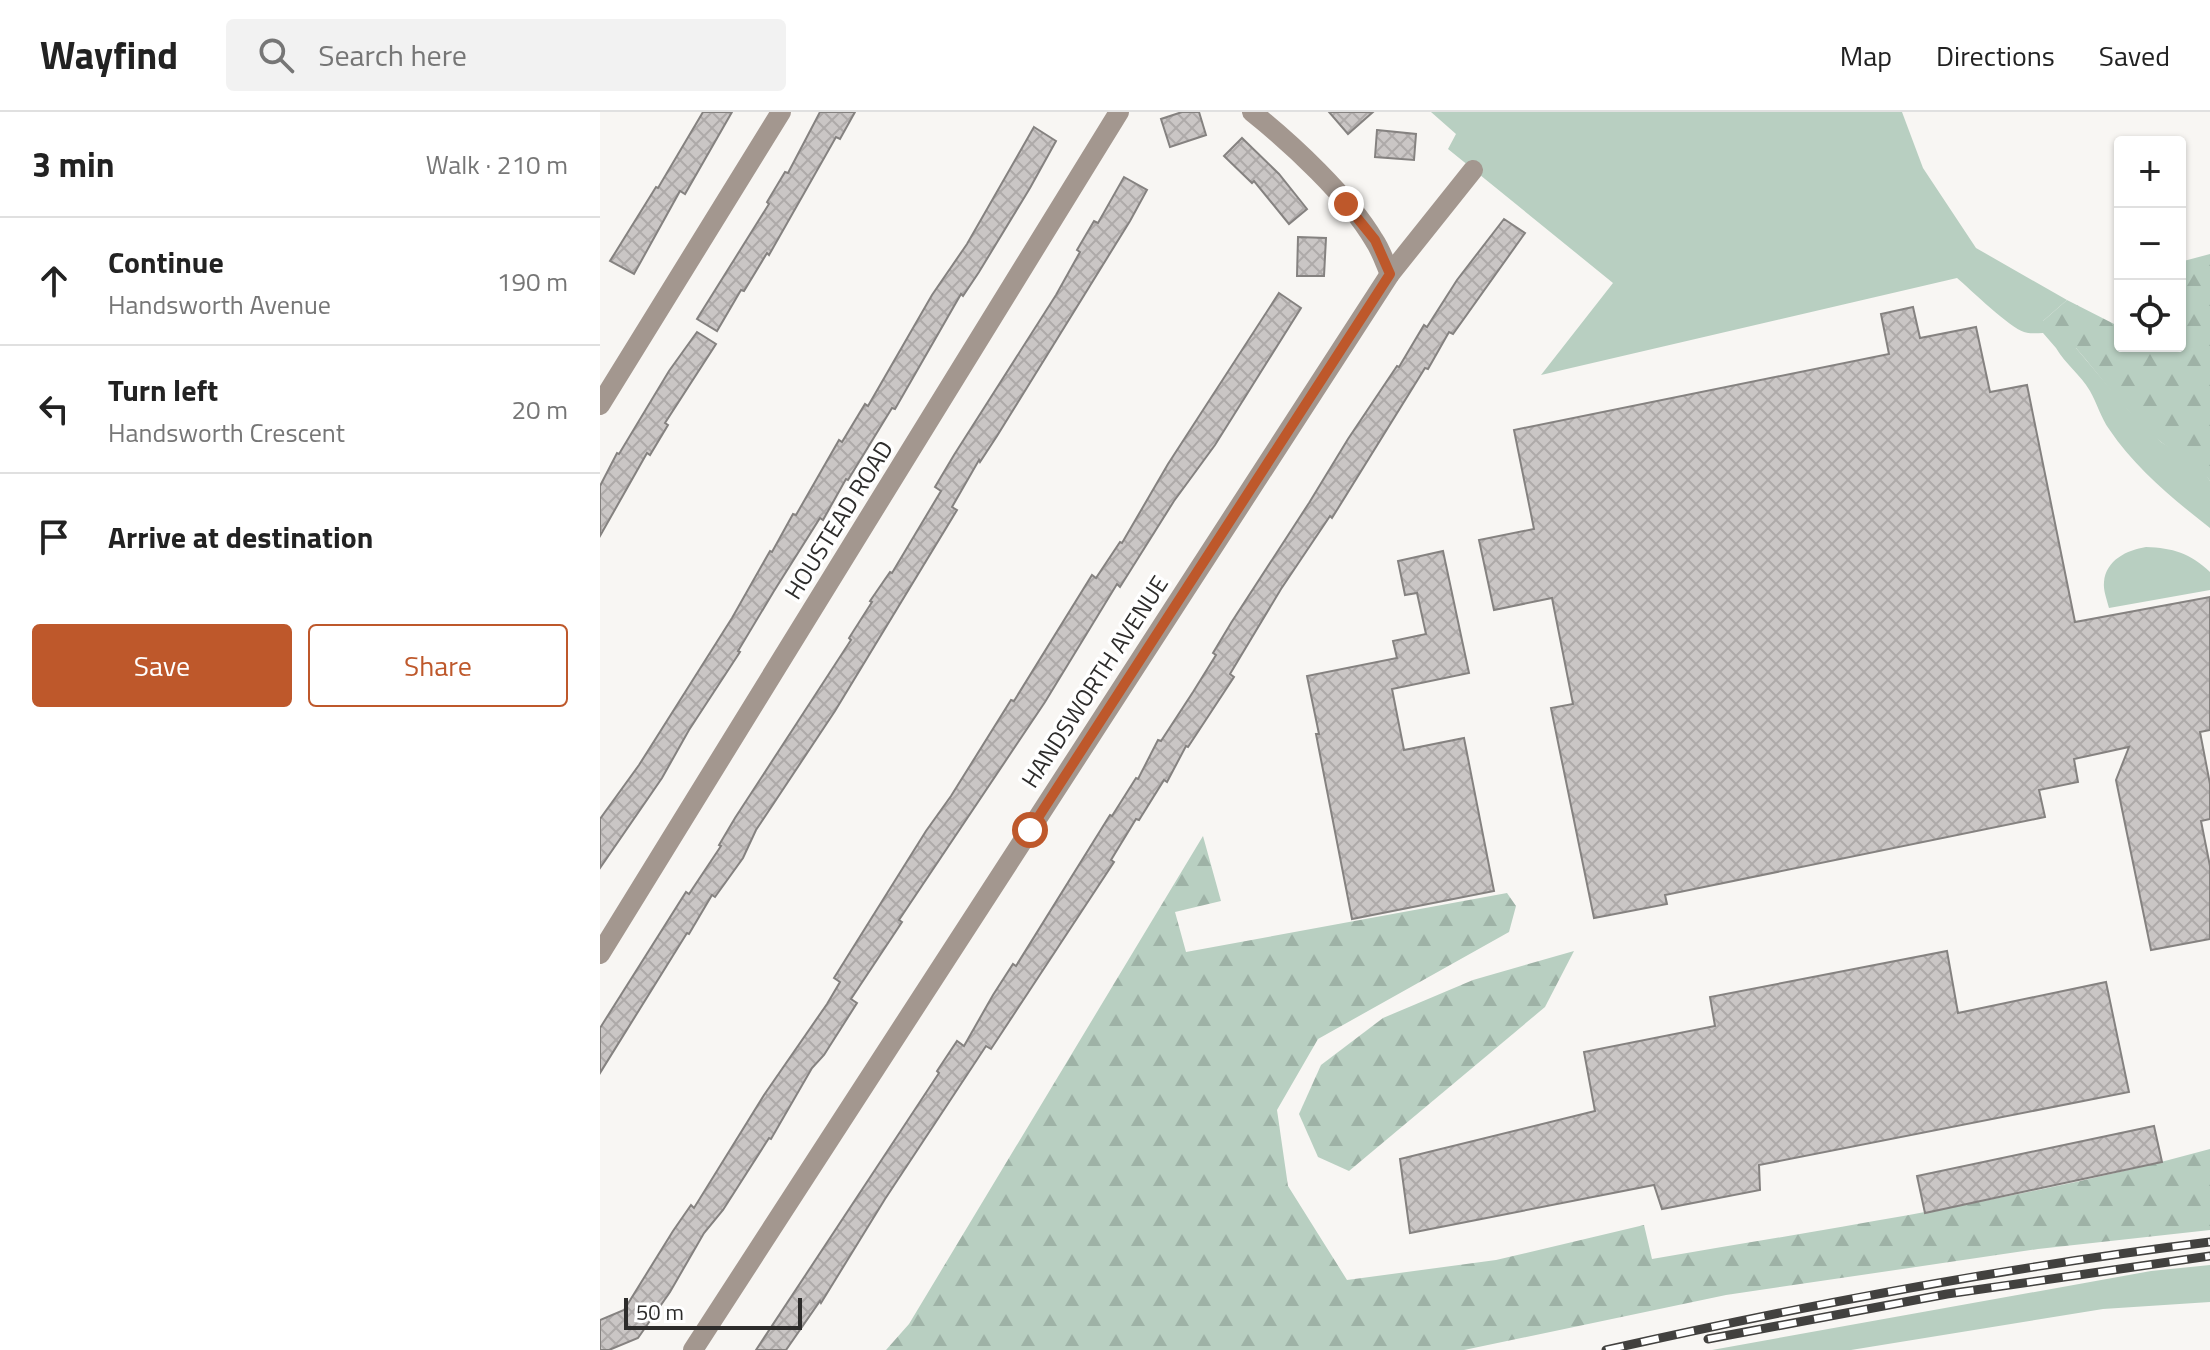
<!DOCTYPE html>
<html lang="en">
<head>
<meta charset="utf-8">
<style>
  body { margin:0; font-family:"Titillium Web",sans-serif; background:#f2f2f2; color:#222 }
  .controls { position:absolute; right:24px; top:24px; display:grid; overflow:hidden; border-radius:8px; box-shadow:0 2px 6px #0004 }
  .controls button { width:72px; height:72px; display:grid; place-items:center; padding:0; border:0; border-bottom:2px solid #e0e0e0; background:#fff; color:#222; font:40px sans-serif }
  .scale { position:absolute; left:24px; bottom:20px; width:178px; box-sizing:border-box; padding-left:8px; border:4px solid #2d2c2b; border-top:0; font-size:22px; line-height:28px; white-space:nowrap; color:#2d2c2b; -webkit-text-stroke:6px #fff; paint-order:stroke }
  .stop { position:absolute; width:24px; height:24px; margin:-18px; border:6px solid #be582b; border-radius:50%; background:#fff }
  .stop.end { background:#be582b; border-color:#fff; box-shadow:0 2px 8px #0008 }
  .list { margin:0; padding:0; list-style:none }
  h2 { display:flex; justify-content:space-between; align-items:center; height:104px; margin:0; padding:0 32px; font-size:34px }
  h2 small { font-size:26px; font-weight:400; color:#767676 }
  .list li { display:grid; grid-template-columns:52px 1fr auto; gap:24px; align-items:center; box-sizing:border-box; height:128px; padding:0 32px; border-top:2px solid #e0e0e0 }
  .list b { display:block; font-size:30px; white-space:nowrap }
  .list p { margin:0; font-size:26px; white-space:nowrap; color:#767676 }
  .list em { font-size:26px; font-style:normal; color:#767676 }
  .actions { display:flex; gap:16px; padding:24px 32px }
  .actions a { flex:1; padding:18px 0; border:2px solid #be582b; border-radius:8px; text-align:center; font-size:28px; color:#be582b }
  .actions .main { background:#be582b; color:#fff }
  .icon { flex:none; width:44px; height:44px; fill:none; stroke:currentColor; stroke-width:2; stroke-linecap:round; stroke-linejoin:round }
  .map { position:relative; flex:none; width:1610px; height:1238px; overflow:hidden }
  header { display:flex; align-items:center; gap:48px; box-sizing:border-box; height:112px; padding:0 40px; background:#fff; border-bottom:2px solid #e0e0e0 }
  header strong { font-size:38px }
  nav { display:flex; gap:44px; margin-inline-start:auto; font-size:28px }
  .search { width:560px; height:72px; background:#f2f2f2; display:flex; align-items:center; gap:20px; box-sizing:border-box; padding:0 28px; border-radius:8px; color:#767676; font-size:30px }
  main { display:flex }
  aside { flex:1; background:#fff }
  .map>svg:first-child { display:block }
  .green { fill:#b8cfc1 }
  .forest { fill:url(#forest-firs) }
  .building { fill:url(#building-cross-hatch); stroke:#858280; stroke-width:2 }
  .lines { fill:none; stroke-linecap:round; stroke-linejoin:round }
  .minor { stroke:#a3978f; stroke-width:20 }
  .rail-casing { stroke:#42413f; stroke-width:9 }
  .rail { stroke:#fff; stroke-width:6; stroke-dasharray:18; stroke-linecap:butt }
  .route { stroke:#be582b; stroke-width:10 }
  .labels { text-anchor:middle; stroke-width:7; stroke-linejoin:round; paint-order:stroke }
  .street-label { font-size:24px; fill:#2d2c2b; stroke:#fff }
</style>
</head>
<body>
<header>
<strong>Wayfind</strong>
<div class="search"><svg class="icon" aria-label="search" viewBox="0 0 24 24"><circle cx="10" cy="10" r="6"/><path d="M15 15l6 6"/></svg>Search here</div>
<nav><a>Map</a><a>Directions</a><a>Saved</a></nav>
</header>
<main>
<aside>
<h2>3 min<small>Walk · 210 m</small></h2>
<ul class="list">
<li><svg class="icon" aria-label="ahead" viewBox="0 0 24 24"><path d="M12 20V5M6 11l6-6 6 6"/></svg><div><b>Continue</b><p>Handsworth Avenue</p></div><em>190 m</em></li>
<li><svg class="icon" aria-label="left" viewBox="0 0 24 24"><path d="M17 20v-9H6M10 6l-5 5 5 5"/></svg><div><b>Turn left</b><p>Handsworth Crescent</p></div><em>20 m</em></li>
<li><svg class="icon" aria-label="arrive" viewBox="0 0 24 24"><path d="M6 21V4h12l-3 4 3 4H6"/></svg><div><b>Arrive at destination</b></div></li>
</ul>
<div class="actions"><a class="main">Save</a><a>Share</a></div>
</aside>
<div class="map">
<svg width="1610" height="1238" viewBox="0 0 1610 1238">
  <defs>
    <pattern id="forest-firs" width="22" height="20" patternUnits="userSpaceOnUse" patternTransform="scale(2)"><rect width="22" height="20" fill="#b8cfc1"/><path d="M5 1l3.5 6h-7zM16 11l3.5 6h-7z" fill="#9eb2a6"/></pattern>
    <pattern id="building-cross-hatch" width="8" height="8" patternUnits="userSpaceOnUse" patternTransform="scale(2)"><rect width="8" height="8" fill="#cac6c5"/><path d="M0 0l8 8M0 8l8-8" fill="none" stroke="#aeaaa9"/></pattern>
  </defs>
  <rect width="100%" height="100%" fill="#f8f6f3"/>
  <g class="green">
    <path d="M831,0H1302L1323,56L1376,136L1467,188L1443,209V221C1437,221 1429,222 1424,220C1410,216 1371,178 1357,166L941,263L1013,171L848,37L856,22Z"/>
    <path d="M1456,236H1476L1530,300L1561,330L1601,355L1610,369V416C1573,387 1536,357 1509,317C1501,306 1497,291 1490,279C1480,262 1466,253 1456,236Z"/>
    <path d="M1546,435C1573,436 1590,441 1610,460V478L1509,496C1507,488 1503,478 1504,470C1506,448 1527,438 1546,435Z"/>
    <path d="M1610,1153V1190L1503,1197L1251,1238H1112L1551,1159Z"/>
  </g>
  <g class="forest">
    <path d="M1610,142V369C1597,350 1579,344 1561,330C1528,304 1503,267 1476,236H1456L1443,221V209L1467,188L1520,215V234H1580V150Z"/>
    <path d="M603,724L621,789L575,800L586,840L907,781L916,794L909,820L718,927L677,998L688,1074L747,1168L896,1148L1044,1113L1052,1147C1238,1115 1427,1087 1610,1037V1118L1438,1137L1126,1183L864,1238H286L309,1212Z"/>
    <path d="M974,839L945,895L749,1059L718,1045L699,1002L721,953L783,906L873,868Z"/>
  </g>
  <g class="building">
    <path d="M103,0H132L85,82L80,79L34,162L10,149L56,75L58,76Z"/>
    <path d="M220,0H255L240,27L236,25L169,143L167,141L144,179L141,178L117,219L97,207L169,92L167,90L185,60L188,61Z"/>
    <path d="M582,0H599L606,23L570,35L561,7Z"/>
    <path d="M729,0H773L748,22Z"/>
    <path d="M434,15L456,29L430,76L379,160L363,184L361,182L295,297L292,296L248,368L246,367L223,408L220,406L174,479L138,539L140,540L89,618L62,666L0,756V707L39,653L132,506L170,439L172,440L193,402L196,403L239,328L242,330L265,292L268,294L332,183L367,132Z"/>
    <path d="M777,18L816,22L814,48L775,45Z"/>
    <path d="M642,26L679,62L707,97L689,112L654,69L652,71L624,44Z"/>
    <path d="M524,65L547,78L530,109L397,324L380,350L379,348L352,395L357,398L235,599L156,718L143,746L115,785L112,783L89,822L87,821L0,961V916L86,780L89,782L121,734L119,733L135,706L251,528L249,526L272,490L270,489L290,460L292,461L341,379L335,375L354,343L456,183L480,140L477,138L494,109L498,111Z"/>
    <path d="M904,107L925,121L853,222L849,220L828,257L825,256L732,406L730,404L681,477L630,562L634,565L588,635L586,634L567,670L564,668L539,708L536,707L511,748L514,750L443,858L391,937L386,934L285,1087L221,1191L220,1189L186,1238H156L339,961L337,959L357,929L364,934L393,883L413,852L416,854L510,703L512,704L536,666L538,667L558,628L561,629L593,580L616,543L613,541L631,511L709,391L748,327L797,254L799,255L824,213L827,215L857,168Z"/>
    <path d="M698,125L726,126L724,164H697Z"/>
    <path d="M679,181L701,196L615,333L574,389L520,475L517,472L445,590L299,808L302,810L251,887L257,891L224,943L212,956L171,1027L169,1026L123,1098L104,1121L70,1180L38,1226L9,1238H0V1208L24,1198L73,1119L91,1093L94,1096L164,983L227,892L240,870L234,866L326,719L351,684L411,588L414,589L492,463L496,466L520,430L522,431L568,352Z"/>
    <path d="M1313,195L1320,226L1376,215L1390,280L1427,273L1475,510L1610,485V618L1600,620L1610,672V707L1601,709L1610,754V827L1551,838L1516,668L1529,635L1474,647L1478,670L1439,678L1445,705L1065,783L1067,792L994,806L951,596L973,592L952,486L894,498L879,428L934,417L914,318L1289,242L1281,202Z"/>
    <path d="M97,220L116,232L65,311L68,313L50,343L47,341L0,424V374L17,341L19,342L69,259Z"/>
    <path d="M843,439L869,561L792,577L804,638L864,626L894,779L752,807L716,622H719L707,564L797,546L793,529L826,522L817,481L805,483L798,449Z"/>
    <path d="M1347,839L1358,901L1506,870L1529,980L1159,1053L1160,1078L1062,1097L1054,1073L810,1121L800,1047L995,999L984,940L1115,914L1110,885Z"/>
    <path d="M1554,1014L1562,1050L1325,1101L1317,1064Z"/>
  </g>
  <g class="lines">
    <g class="minor">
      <path d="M652,0C692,32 748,84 774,128C781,138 785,151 790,162"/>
      <path d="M0,293L181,0"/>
      <path d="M0,842L519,0"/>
      <path d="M93,1238L790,162L873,58"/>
    </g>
    <defs>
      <g id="rail">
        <path d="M1108,1227L1347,1182L1610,1144"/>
        <path d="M1006,1238C1206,1193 1407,1155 1610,1130"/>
      </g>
    </defs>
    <use href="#rail" class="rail-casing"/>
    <use href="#rail" class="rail"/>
  </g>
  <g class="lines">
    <path class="route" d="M430,718L790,162L775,128L746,92"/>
  </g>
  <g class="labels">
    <g class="street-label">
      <text transform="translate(239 408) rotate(-58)" y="8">HOUSTEAD ROAD</text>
      <text transform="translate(495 570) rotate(-57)" y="8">HANDSWORTH AVENUE</text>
    </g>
  </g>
</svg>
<div class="controls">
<button>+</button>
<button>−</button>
<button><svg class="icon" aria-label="locate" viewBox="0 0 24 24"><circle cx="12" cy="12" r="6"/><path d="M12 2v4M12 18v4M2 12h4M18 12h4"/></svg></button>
</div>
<div class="scale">50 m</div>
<div class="stop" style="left:430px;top:718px"></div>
<div class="stop end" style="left:746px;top:92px"></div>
</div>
</main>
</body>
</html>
